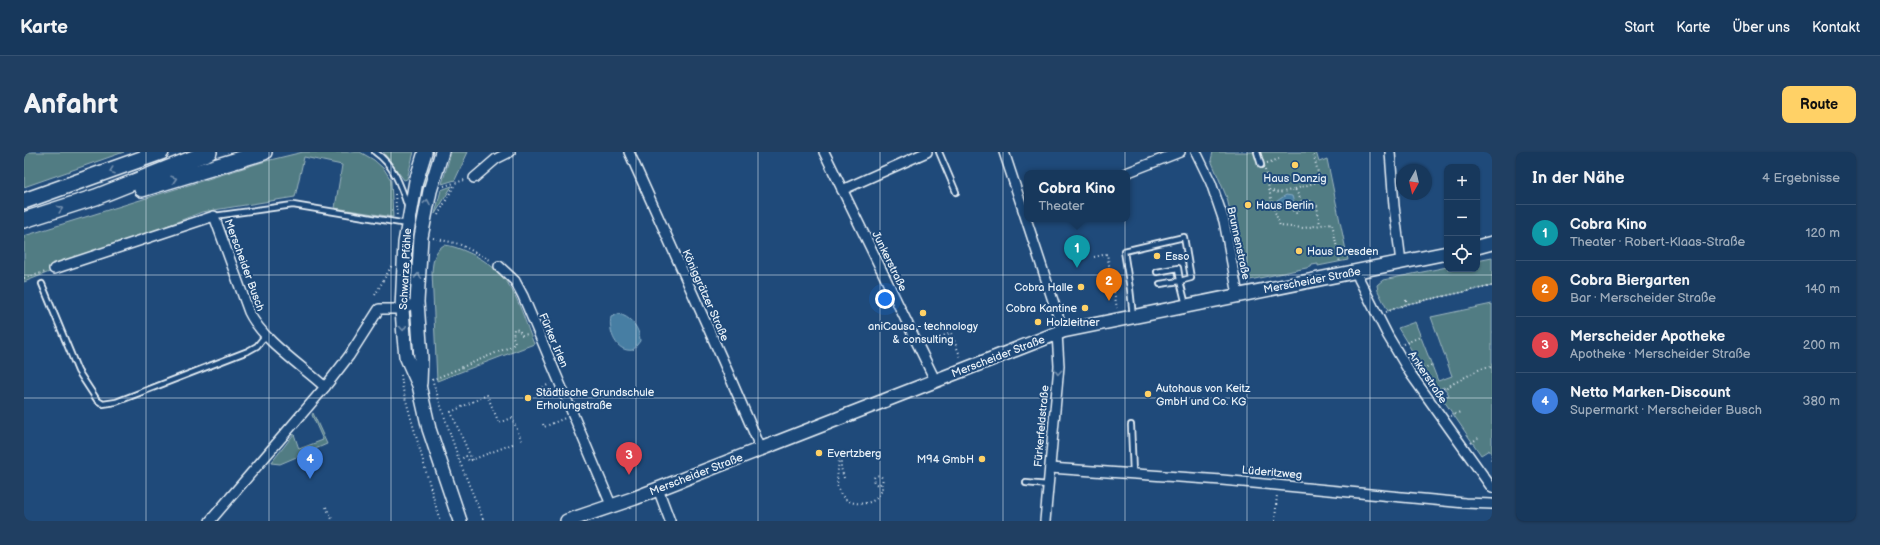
<!DOCTYPE html>
<html lang="de">
<head>
<meta charset="utf-8">
<style>
  body { margin:0; font-family:"Balsamiq Sans",sans-serif; background:#203f62; color:#f1f3f6 }
  .controls { position:absolute; right:12px; top:12px; display:grid; overflow:hidden; border-radius:8px; box-shadow:0 1px 3px #0004 }
  .controls button { width:36px; height:36px; display:grid; place-items:center; padding:0; border:0; border-bottom:1px solid #365272; background:#17385c; color:#f1f3f6; font:20px sans-serif }
  .compass { position:absolute; left:1372px; top:12px; width:36px; height:36px; border-radius:50%; background:#17385c; box-shadow:0 1px 3px #0004; rotate:188deg }
  .you { position:absolute; left:861px; top:147px; width:14px; height:14px; margin:-10px; border:3px solid #fff; border-radius:50%; background:#1a73e8; box-shadow:0 0 0 6px #1a73e833 }
  .badge { display:grid; place-items:center; width:26px; height:26px; border-radius:50%; background:#ffd166; color:#fff; font-size:13px; font-weight:700 }
  .pin { position:absolute; translate:-50% -33px; filter:drop-shadow(0 1px 2px #0008) }
  .pin::after { content:''; position:absolute; top:21px; width:14px; height:12px; background:inherit; clip-path:polygon(0 0,100% 0,50% 100%) }
  .popup { position:absolute; left:1000px; top:18px; width:106px; height:52px; box-sizing:border-box; display:grid; place-content:center; border-radius:8px; background:#17385c; filter:drop-shadow(0 1px 3px #0005); font-size:13px; white-space:nowrap; color:#9eacbb }
  .popup b { font-size:15px; color:#f1f3f6 }
  .popup::after { content:''; position:absolute; left:50%; top:100%; margin-left:-8px; border:8px solid transparent; border-top-color:#17385c }
  .list { margin:0; padding:0; list-style:none }
  h2 { display:flex; justify-content:space-between; align-items:center; height:52px; margin:0; padding:0 16px; font-size:17px }
  h2 small { font-size:13px; font-weight:400; color:#9eacbb }
  .list li { display:grid; grid-template-columns:26px 1fr auto; gap:12px; align-items:center; box-sizing:border-box; height:56px; padding:0 16px; border-top:1px solid #365272 }
  .list b { display:block; font-size:15px; white-space:nowrap }
  .list p { margin:0; font-size:13px; white-space:nowrap; color:#9eacbb }
  .list em { font-size:13px; font-style:normal; color:#9eacbb }
  .icon { flex:none; width:22px; height:22px; fill:none; stroke:currentColor; stroke-width:2; stroke-linecap:round; stroke-linejoin:round }
  .map { position:relative; flex:none; width:1468px; height:369px; overflow:hidden; border-radius:8px }
  header { display:flex; align-items:center; gap:24px; box-sizing:border-box; height:56px; padding:0 20px; background:#17385c; border-bottom:1px solid #365272 }
  header strong { font-size:19px }
  nav { display:flex; gap:22px; margin-inline-start:auto; font-size:14px }
  .intro { display:flex; align-items:center; justify-content:space-between; box-sizing:border-box; height:96px; padding:0 24px }
  h1 { margin:0; font-size:28px }
  .button { padding:10px 18px; border-radius:8px; background:#ffd166; color:#111; font-size:14px; font-weight:700 }
  main { display:flex; gap:24px; padding:0 24px }
  aside { flex:1; background:#17385c; border-radius:8px; box-shadow:0 1px 3px #0004 }
  .map>svg:first-child { display:block }
  .green { fill:#517b83; stroke:#9cb6be }
  .water { fill:#477ea3; stroke:#87acc5 }
  .lines { fill:none; stroke-linecap:round; stroke-linejoin:round }
  .service-casing { stroke:#e8f1f8; stroke-width:8 }
  .minor-casing { stroke:#e8f1f8; stroke-width:12 }
  .secondary-casing { stroke:#e8f1f8; stroke-width:16 }
  .trunk-casing { stroke:#e8f1f8; stroke-width:18 }
  .path { stroke:#e8f1f8; stroke-width:2; stroke-dasharray:1 3; stroke-linecap:butt }
  .service { stroke:#1f4a7a; stroke-width:4.5 }
  .minor { stroke:#1f4a7a; stroke-width:9 }
  .secondary { stroke:#1f4a7a; stroke-width:13 }
  .trunk { stroke:#1f4a7a; stroke-width:15 }
  .oneway { stroke:#6f8dac }
  .grid { fill:none; stroke:#e8f1f8; stroke-width:1; stroke-opacity:0.55 }
  .poi-dot { fill:#ffd166; stroke:#1f4a7a; stroke-width:1.5 }
  .labels { text-anchor:middle; stroke-width:4; stroke-linejoin:round; paint-order:stroke }
  .poi-label { font-size:11px; fill:#e8f1f8; stroke:#1f4a7a; text-anchor:start }
  .street-label { font-size:11px; fill:#e8f1f8; stroke:#1f4a7a }
</style>
</head>
<body>
<header>
<strong>Karte</strong>
<nav><a>Start</a><a>Karte</a><a>Über uns</a><a>Kontakt</a></nav>
</header>
<div class="intro"><h1>Anfahrt</h1><a class="button">Route</a></div>
<main>
<div class="map">
<svg width="1468" height="369" viewBox="0 0 1468 369">
  <rect width="100%" height="100%" fill="#1f4a7a"/>
  <filter id="ink" filterUnits="userSpaceOnUse"><feTurbulence type="fractalNoise" baseFrequency=".025" numOctaves="2"/><feDisplacementMap in="SourceGraphic" scale="8" xChannelSelector="R" yChannelSelector="G"/><feConvolveMatrix kernelMatrix="1 2 1 2 8 2 1 2 1" color-interpolation-filters="sRGB"/></filter>
  <g filter="url(#ink)">
    <g class="green">
      <path d="M0,0H100L0,35Z"/>
      <path d="M279,0H336L350,8L360,17L367,28L369,65L311,56L318,13L280,5L271,45L178,60L0,130V84L242,9Z"/>
      <path d="M359,0H390L383,27L380,28Z"/>
      <path d="M427,0H444L431,28L418,32Z"/>
      <path d="M1189,0H1292L1295,10L1303,7L1324,108L1294,114V112L1288,113L1287,115L1226,128L1221,126L1203,46L1187,8Z"/>
      <path d="M401,15L405,16C395,60 388,101 387,146L384,149C384,103 391,60 401,15Z"/>
      <path d="M428,34L411,62L417,38Z"/>
      <path d="M420,93C431,94 441,99 452,104C492,126 494,153 510,192L413,229L408,120C409,109 410,99 420,93Z"/>
      <path d="M1468,105V134L1383,152L1364,159L1354,139L1353,133L1359,128L1423,115V117H1453V108Z"/>
      <path d="M1468,152V303L1465,298L1457,303L1418,246L1425,243L1420,235L1412,238L1374,176L1391,170L1414,229L1428,224L1407,165Z"/>
      <path d="M289,261L303,292L256,312L247,311L270,282L275,297L299,288L288,263Z"/>
    </g>
    <g class="water">
      <path d="M1262,43L1268,44L1270,51L1267,53L1256,56L1253,49Z"/>
      <path d="M594,162C606,164 616,176 616,189L609,198C592,201 584,179 587,165Z"/>
    </g>
    <g class="lines">
      <defs>
        <g id="service">
          <path d="M351,0C370,13 377,34 384,56"/>
          <path d="M915,0L932,40"/>
          <path d="M1233,0L1237,13"/>
          <path d="M190,64L269,53L383,72"/>
          <path d="M1133,120L1154,116L1156,129L1136,132"/>
          <path d="M18,132L54,219L73,248L79,252L92,250L224,199L233,194L241,184"/>
          <path d="M1109,164L1106,137L1100,99L1160,85L1167,126L1156,129L1162,153"/>
          <path d="M1107,273L1109,321"/>
          <path d="M1002,331L1024,333"/>
        </g>
        <g id="minor">
          <path d="M605,0L699,209L737,297"/>
          <path d="M800,0L911,228"/>
          <path d="M980,0L1039,179"/>
          <path d="M1172,0L1187,31L1200,69L1214,143"/>
          <path d="M1366,0L1370,54L1377,110"/>
          <path d="M1102,21L1156,0"/>
          <path d="M450,26L472,7L486,0"/>
          <path d="M818,38L903,0"/>
          <path d="M475,114L491,129L499,144L588,355"/>
          <path d="M30,117L190,64L225,160C239,189 277,213 301,235"/>
          <path d="M1332,119L1335,127L1364,184L1386,221L1468,336"/>
          <path d="M1026,316L1198,328L1441,351L1468,352"/>
          <path d="M634,337L646,369"/>
          <path d="M186,369L301,235L325,204L355,157H378L393,150"/>
          <path d="M1021,369L1035,214L1033,181"/>
        </g>
        <g id="secondary">
          <path d="M401,0L392,29L381,91L378,157L380,185L382,204L395,233L405,277L436,369"/>
          <path d="M1453,95L1468,91"/>
          <path d="M396,231L397,206L393,150L397,85L406,39L418,0"/>
          <path d="M543,369L611,346L1039,179L1423,101"/>
        </g>
        <g id="trunk">
          <path d="M118,37L240,0"/>
          <path d="M0,49L137,0"/>
          <path d="M0,68L72,45L185,0"/>
        </g>
      </defs>
      <use href="#service" class="service-casing"/>
      <use href="#minor" class="minor-casing"/>
      <use href="#secondary" class="secondary-casing"/>
      <use href="#trunk" class="trunk-casing"/>
      <g class="path">
        <path d="M1243,11L1255,7"/>
        <path d="M1241,18L1248,51L1256,74L1280,76L1308,71L1316,111"/>
        <path d="M420,34L441,28"/>
        <path d="M1271,37L1296,29L1289,0"/>
        <path d="M1245,38L1255,41L1271,37L1278,50L1274,55"/>
        <path d="M371,42L373,64"/>
        <path d="M1278,50L1286,49L1293,54L1296,73"/>
        <circle cx="1272" cy="58" r="3"/>
        <path d="M414,63L431,32"/>
        <path d="M409,86L435,92L468,109"/>
        <path d="M1070,105L1083,102L1093,156"/>
        <path d="M0,126L22,120"/>
        <path d="M1084,134L1089,133"/>
        <path d="M351,143L368,113"/>
        <path d="M1382,148L1383,152"/>
        <path d="M1362,160L1383,152L1468,134"/>
        <path d="M916,185L927,181L937,206"/>
        <path d="M1379,192L1396,185"/>
        <path d="M1395,218L1408,213"/>
        <path d="M377,223L379,238L416,369"/>
        <path d="M408,227L435,308L460,369"/>
        <path d="M408,228L488,194L491,190L489,185L490,177L495,178L498,183L504,182"/>
        <path d="M515,237L526,232"/>
        <path d="M1412,241L1456,217L1468,215"/>
        <path d="M1427,264L1436,260"/>
        <path d="M519,272L520,275L541,266"/>
        <path d="M1447,291L1454,286"/>
        <path d="M818,304L815,305C815,314 811,330 815,339C823,358 860,355 858,332"/>
        <path d="M1468,304L1466,305L1468,308"/>
        <path d="M435,308L442,304L445,309L491,291"/>
        <path d="M448,308L427,260L463,243L475,271L488,266L498,289"/>
        <circle cx="854" cy="328" r="4.5"/>
        <path d="M820,326L817,316V304L828,301L827,297"/>
        <path d="M302,355L309,369"/>
        <path d="M1251,369L1253,342"/>
      </g>
      <use href="#service" class="service"/>
      <use href="#minor" class="minor"/>
      <use href="#secondary" class="secondary"/>
      <use href="#trunk" class="trunk"/>
    </g>
    <defs><path id="oneway-chevron" d="M-2-3.5L2.5 0L-2 3.5" fill="none" stroke-width="1.6" stroke-linecap="round" stroke-linejoin="round"/></defs>
    <g class="oneway">
      <use href="#oneway-chevron" transform="translate(88 19) rotate(161)"/>
      <use href="#oneway-chevron" transform="translate(150 27) rotate(-18)"/>
      <use href="#oneway-chevron" transform="translate(403 50) rotate(-79)"/>
      <use href="#oneway-chevron" transform="translate(36 57) rotate(-18)"/>
      <use href="#oneway-chevron" transform="translate(394 124) rotate(-88)"/>
      <use href="#oneway-chevron" transform="translate(379 176) rotate(86)"/>
      <use href="#oneway-chevron" transform="translate(1034 220) rotate(94)"/>
    </g>
  </g>
  <path class="grid" d="M122,0V369M245,0V369M367,0V369M489,0V369M612,0V369M734,0V369M856,0V369M979,0V369M1101,0V369M1223,0V369M1346,0V369M0,123H1468M0,246H1468"/>
  <g class="poi-dot">
    <circle cx="1271" cy="13" r="4"/>
    <circle cx="1224" cy="53" r="4"/>
    <circle cx="1275" cy="99" r="4"/>
    <circle cx="1133" cy="104" r="4"/>
    <circle cx="1057" cy="135" r="4"/>
    <circle cx="1061" cy="156" r="4"/>
    <circle cx="899" cy="161" r="4"/>
    <circle cx="1014" cy="170" r="4"/>
    <circle cx="1124" cy="242" r="4"/>
    <circle cx="504" cy="246" r="4"/>
    <circle cx="795" cy="301" r="4"/>
    <circle cx="958" cy="307" r="4"/>
  </g>
  <g class="labels">
    <g class="poi-label">
      <text x="1271" y="30" text-anchor="middle">Haus Danzig</text>
      <text x="1232" y="57">Haus Berlin</text>
      <text x="1283" y="103">Haus Dresden</text>
      <text x="1141" y="108">Esso</text>
      <text x="1049" y="139" text-anchor="end">Cobra Halle</text>
      <text x="1053" y="160" text-anchor="end">Cobra Kantine</text>
      <text x="1022" y="174">Holzleitner</text>
      <text x="899" y="178" text-anchor="middle">aniCausa - technology<tspan x="899" dy="13">&amp; consulting</tspan></text>
      <text x="1132" y="240">Autohaus von Keitz<tspan x="1132" dy="13">GmbH und Co. KG</tspan></text>
      <text x="512" y="244">Städtische Grundschule<tspan x="512" dy="13">Erholungstraße</tspan></text>
      <text x="803" y="305">Evertzberg</text>
      <text x="950" y="311" text-anchor="end">M94 GmbH</text>
    </g>
    <g class="street-label">
      <text transform="translate(1215 91) rotate(78)" y="4">Brunnenstraße</text>
      <text transform="translate(866 109) rotate(64)" y="4">Junkerstraße</text>
      <text transform="translate(221 113) rotate(70)" y="4">Merscheider Busch</text>
      <text transform="translate(381 117) rotate(-87)" y="4">Schwarze Pfähle</text>
      <text transform="translate(1288 128) rotate(-11)" y="4">Merscheider Straße</text>
      <text transform="translate(682 143) rotate(66)" y="4">Königgrätzer Straße</text>
      <text transform="translate(530 188) rotate(67)" y="4">Fürker Irlen</text>
      <text transform="translate(974 204) rotate(-21)" y="4">Merscheider Straße</text>
      <text transform="translate(1404 225) rotate(56)" y="4">Ankerstraße</text>
      <text transform="translate(1017 274) rotate(-85)" y="4">Fürkerfeldstraße</text>
      <text transform="translate(1248 320) rotate(5)" y="4">Lüderitzweg</text>
      <text transform="translate(672 322) rotate(-21)" y="4">Merscheider Straße</text>
    </g>
  </g>
</svg>
<div class="controls">
<button>+</button>
<button>−</button>
<button><svg class="icon" aria-label="locate" viewBox="0 0 24 24"><circle cx="12" cy="12" r="6"/><path d="M12 2v4M12 18v4M2 12h4M18 12h4"/></svg></button>
</div>
<svg class="compass" viewBox="-18 -18 36 36"><path d="M0-13l5 13h-10z" fill="#e53935"/><path d="M0 13l5-13h-10z" fill="#9eacbb"/></svg>
<div class="you"></div>
<div class="pin badge" style="left:1053px;top:116px;background:#0f9aa8">1</div>
<div class="popup"><b>Cobra Kino</b>Theater</div>
<div class="pin badge" style="left:1085px;top:149px;background:#e8710a">2</div>
<div class="pin badge" style="left:605px;top:323px;background:#e0444e">3</div>
<div class="pin badge" style="left:286px;top:327px;background:#3f7fe0">4</div>
</div>
<aside>
<h2>In der Nähe<small>4 Ergebnisse</small></h2>
<ul class="list">
<li><span class="badge" style="background:#0f9aa8">1</span><div><b>Cobra Kino</b><p>Theater · Robert-Klaas-Straße</p></div><em>120 m</em></li>
<li><span class="badge" style="background:#e8710a">2</span><div><b>Cobra Biergarten</b><p>Bar · Merscheider Straße</p></div><em>140 m</em></li>
<li><span class="badge" style="background:#e0444e">3</span><div><b>Merscheider Apotheke</b><p>Apotheke · Merscheider Straße</p></div><em>200 m</em></li>
<li><span class="badge" style="background:#3f7fe0">4</span><div><b>Netto Marken-Discount</b><p>Supermarkt · Merscheider Busch</p></div><em>380 m</em></li>
</ul>
</aside>
</main>
</body>
</html>
